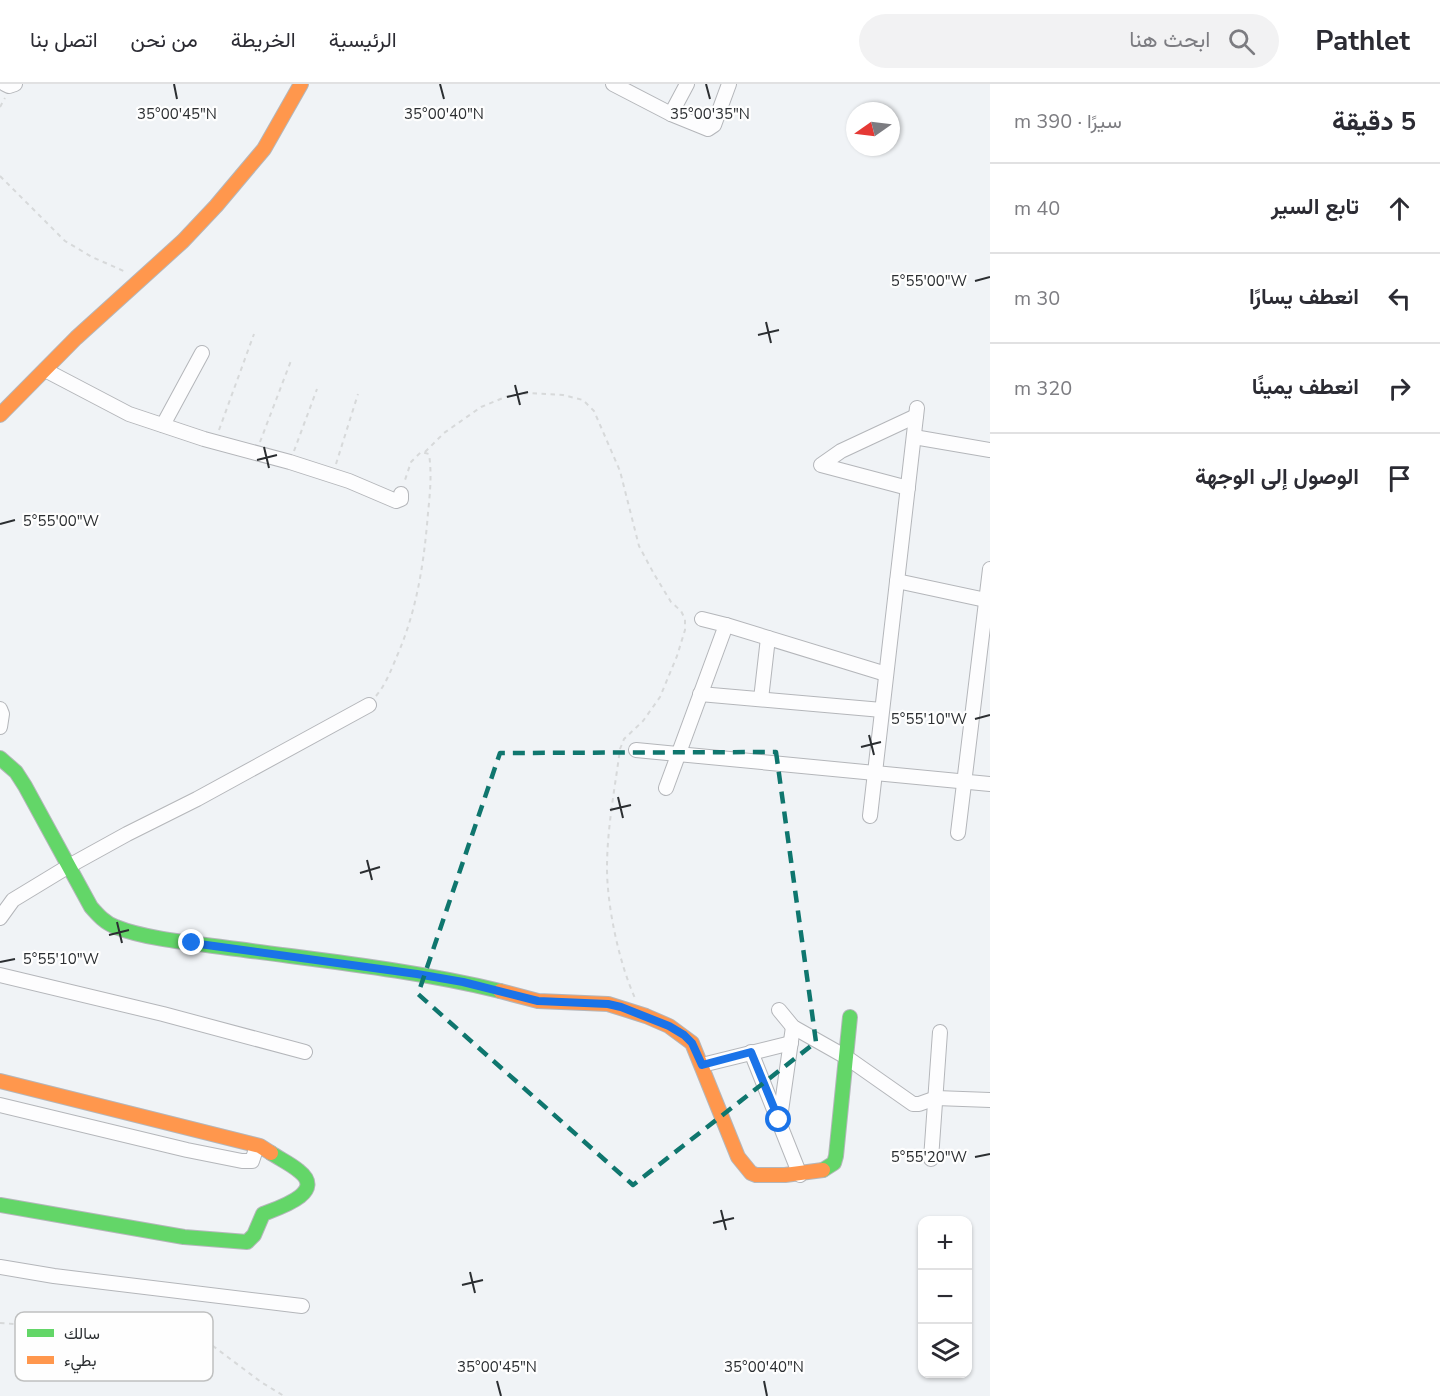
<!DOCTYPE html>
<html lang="ar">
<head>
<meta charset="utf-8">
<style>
  body { margin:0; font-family:"Nunito Sans",Vazirmatn,sans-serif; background:#f2f2f3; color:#2b2b33; direction:rtl }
  .controls { position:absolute; right:18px; bottom:18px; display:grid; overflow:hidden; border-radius:12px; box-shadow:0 2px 4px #0004 }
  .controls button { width:54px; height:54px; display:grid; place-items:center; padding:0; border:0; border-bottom:2px solid #e1e1e2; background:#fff; color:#2b2b33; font:30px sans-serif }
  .compass { position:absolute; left:846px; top:18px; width:54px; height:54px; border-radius:50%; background:#fff; box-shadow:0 2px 4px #0004; rotate:256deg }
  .stop { position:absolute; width:18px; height:18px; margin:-14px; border:4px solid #1a73e8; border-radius:50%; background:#fff }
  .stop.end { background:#1a73e8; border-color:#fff; box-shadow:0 2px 6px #0008 }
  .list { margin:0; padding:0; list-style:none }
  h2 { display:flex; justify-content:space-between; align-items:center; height:78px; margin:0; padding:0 24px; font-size:26px }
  h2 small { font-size:20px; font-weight:400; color:#7c7c81 }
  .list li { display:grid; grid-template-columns:39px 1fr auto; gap:18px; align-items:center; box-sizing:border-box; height:90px; padding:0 24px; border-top:2px solid #e1e1e2 }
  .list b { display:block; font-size:22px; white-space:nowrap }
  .list em { font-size:20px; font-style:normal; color:#7c7c81 }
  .icon { flex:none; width:33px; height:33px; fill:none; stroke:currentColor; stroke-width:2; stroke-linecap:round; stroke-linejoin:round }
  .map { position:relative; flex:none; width:990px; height:1312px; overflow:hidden; direction:ltr }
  header { display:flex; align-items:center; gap:36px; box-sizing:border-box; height:84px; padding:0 30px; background:#fff; border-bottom:2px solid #e1e1e2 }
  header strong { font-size:28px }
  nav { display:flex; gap:33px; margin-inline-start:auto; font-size:21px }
  .search { width:420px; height:54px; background:#f2f2f3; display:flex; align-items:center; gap:15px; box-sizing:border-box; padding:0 21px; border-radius:33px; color:#7c7c81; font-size:22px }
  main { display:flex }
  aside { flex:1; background:#fff }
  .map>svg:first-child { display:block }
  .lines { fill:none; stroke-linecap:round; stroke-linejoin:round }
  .street-casing { stroke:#b4b6ba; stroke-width:16 }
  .fast-casing { stroke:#b4b6ba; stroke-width:16 }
  .slow-casing { stroke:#b4b6ba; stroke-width:16 }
  .path { stroke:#d7d9da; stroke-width:2; stroke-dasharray:4.5 4.5; stroke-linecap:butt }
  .street { stroke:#fdfdfe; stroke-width:14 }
  .fast { stroke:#63d668; stroke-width:14 }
  .slow { stroke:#ff974d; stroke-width:14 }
  .route { stroke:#1a73e8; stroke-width:8 }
  .marked { fill:none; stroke:#0f766e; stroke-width:4.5; stroke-dasharray:12 8; stroke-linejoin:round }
  .ticks { fill:none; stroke:#2b2e31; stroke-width:2 }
  .key { fill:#fefefe; stroke:#bfc0c0; stroke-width:1.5 }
  .key-label { font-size:16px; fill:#2b2e31 }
  .ticks-label { font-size:15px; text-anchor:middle; fill:#2b2e31; stroke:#fefefe; stroke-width:4.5; stroke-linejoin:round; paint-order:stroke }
</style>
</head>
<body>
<header>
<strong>Pathlet</strong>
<div class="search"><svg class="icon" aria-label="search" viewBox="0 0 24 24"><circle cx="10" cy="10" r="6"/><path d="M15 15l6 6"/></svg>ابحث هنا</div>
<nav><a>الرئيسية</a><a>الخريطة</a><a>من نحن</a><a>اتصل بنا</a></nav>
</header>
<main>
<aside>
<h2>5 دقيقة<small>سيرًا · 390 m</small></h2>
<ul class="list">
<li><svg class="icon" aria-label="ahead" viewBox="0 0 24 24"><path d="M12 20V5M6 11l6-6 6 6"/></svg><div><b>تابع السير</b></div><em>40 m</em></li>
<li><svg class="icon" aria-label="left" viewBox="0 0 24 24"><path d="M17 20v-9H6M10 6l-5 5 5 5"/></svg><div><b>انعطف يسارًا</b></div><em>30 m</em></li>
<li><svg class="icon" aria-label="right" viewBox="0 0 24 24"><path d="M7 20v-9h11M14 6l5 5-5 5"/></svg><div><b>انعطف يمينًا</b></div><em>320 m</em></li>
<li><svg class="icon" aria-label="arrive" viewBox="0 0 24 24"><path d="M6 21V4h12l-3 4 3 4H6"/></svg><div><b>الوصول إلى الوجهة</b></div></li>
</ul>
</aside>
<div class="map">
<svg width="990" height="1312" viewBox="0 0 990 1312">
  <rect width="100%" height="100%" fill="#f0f3f6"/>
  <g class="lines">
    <defs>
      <g id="street">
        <path d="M5,0L9,2L15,0"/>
        <path d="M613,0L671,30L708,45L714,41L729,0"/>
        <path d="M671,30L687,0"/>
        <path d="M45,286L129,330L204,355L290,378L349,397L396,417L401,415V410"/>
        <path d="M163,341L202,269"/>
        <path d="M914,353L990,366"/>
        <path d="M908,404L821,381L841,367L916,332"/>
        <path d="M897,497L990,517"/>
        <path d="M726,541L886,590"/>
        <path d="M700,610L882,626"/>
        <path d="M761,615L768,554"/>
        <path d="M0,625L2,630L0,643"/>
        <path d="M636,666L990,700"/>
        <path d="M666,704L726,541L702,535"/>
        <path d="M870,732L917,324"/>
        <path d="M958,749L990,485"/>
        <path d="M0,834L13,816L69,782L127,750L197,715L369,621"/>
        <path d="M0,891L163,930L305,968"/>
        <path d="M779,926L793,943L846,973L913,1020H919L936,1014L990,1016"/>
        <path d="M751,968L800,1091"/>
        <path d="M702,981L791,959"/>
        <path d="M0,1021L187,1066L242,1077H252L257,1062"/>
        <path d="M780,1034L793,943"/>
        <path d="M931,1075L940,948"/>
        <path d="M0,1183L54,1192L302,1222"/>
      </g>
      <g id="fast">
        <path d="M0,674L16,688L25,702L91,823C98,831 105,839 116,843C148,856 202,860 237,865C325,877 414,886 500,907"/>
        <path d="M823,1086L834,1079L836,1072L850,933"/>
        <path d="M0,1121L184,1153L247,1158L254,1151L263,1130C278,1124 327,1109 299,1087C291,1080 280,1075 271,1069"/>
      </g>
      <g id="slow">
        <path d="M0,331L76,254L183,157L216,122L264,65L301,0"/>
        <path d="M500,907L538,917L608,920L646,932L669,942L692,959L738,1073L751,1089L756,1091H785L823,1086"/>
        <path d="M0,997L260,1062L271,1069"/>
      </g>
    </defs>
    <use href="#street" class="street-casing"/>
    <use href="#fast" class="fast-casing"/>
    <use href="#slow" class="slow-casing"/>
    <g class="path">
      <path d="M0,23L5,14"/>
      <path d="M0,92L65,157L92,173L126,188"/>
      <path d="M219,346L254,250"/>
      <path d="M260,358L292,274"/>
      <path d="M294,367L317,305"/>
      <path d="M425,368L444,349L481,323L508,312L529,309L563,311L583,316L594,327L620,387L639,462L654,490L671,518L681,527L685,535V546L677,572L660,613L643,637L624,655L620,665C615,704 607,744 607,784C607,822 619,879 635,914"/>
      <path d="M336,380L358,310"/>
      <path d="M376,612C386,600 391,586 397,572C417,526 424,479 428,429C430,409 432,390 429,370L421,368L411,378L404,399"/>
      <path d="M0,1239L201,1253L261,1298L284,1312"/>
    </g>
    <use href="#street" class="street"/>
    <use href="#fast" class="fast"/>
    <use href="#slow" class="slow"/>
  </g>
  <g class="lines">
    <path class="route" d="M192,859L417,890L463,898L538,917L608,920L621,923L669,942L684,951L692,959L702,981L751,968L779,1036"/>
  </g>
  <path class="marked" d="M776,668L816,958L633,1101L418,910L500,669Z"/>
  <path class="ticks" d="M174,0L177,15M440,0L444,15M706,0L710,15M975,197L990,193M766,238L771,259M758,251L779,246M515,301L520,321M507,313L528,308M264,363L269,384M257,376L277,371M0,440L15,436M975,635L990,631M869,651L874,671M861,663L881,658M618,713L623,734M610,726L631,721M367,776L372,796M360,789L380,783M117,838L122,859M109,851L129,846M0,878L15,875M975,1073L990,1070M721,1126L726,1146M713,1139L734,1134M470,1188L475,1209M462,1201L483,1196M497,1297L501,1312M764,1297L767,1312"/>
  <rect x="15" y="1228" width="198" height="69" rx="9" class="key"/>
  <rect x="27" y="1245" width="27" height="8" fill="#63d668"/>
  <rect x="27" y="1272" width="27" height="8" fill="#ff974d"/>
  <g class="key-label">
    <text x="64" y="1255">سالك</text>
    <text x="64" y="1282">بطيء</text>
  </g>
  <g class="ticks-label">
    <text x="177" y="35">35°00'45"N</text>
    <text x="444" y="35">35°00'40"N</text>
    <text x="710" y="35">35°00'35"N</text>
    <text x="929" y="202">5°55'00"W</text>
    <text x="61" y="442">5°55'00"W</text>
    <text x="929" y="640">5°55'10"W</text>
    <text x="61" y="880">5°55'10"W</text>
    <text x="929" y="1078">5°55'20"W</text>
    <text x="497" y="1288">35°00'45"N</text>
    <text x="764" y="1288">35°00'40"N</text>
  </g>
</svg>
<div class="controls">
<button>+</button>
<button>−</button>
<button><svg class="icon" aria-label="layers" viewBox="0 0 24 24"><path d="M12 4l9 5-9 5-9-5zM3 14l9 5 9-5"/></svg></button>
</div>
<svg class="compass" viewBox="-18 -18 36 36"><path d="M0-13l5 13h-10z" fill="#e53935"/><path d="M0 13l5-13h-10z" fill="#7c7c81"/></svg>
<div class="stop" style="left:779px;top:1036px"></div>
<div class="stop end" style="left:192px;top:859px"></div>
</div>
</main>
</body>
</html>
